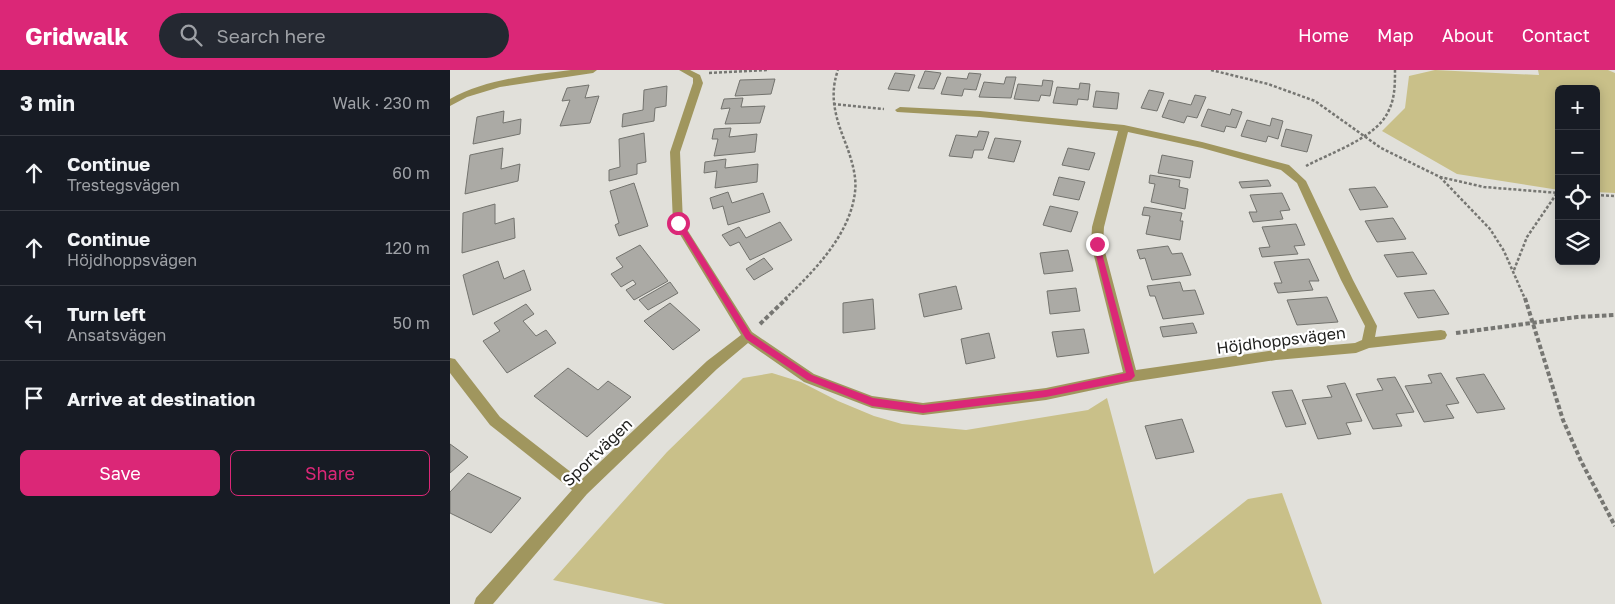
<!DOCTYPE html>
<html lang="en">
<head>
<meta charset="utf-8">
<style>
  body { margin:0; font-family:"Golos Text",sans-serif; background:#242831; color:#f1f3f6 }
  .controls { position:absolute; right:15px; top:15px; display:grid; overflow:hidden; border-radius:8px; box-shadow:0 2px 12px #0003 }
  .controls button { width:45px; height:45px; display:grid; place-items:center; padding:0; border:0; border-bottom:1px solid #363941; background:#171b24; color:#f1f3f6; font:25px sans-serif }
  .stop { position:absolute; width:15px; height:15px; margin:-11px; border:4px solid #db2777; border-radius:50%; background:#fff }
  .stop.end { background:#db2777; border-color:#fff; box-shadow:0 1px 5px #0008 }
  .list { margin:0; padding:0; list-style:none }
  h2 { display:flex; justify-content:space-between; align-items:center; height:65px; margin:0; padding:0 20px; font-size:21px }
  h2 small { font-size:16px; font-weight:400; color:#9ea1a6 }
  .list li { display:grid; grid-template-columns:32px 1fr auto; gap:15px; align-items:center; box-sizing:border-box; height:75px; padding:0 20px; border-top:1px solid #363941 }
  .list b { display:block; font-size:19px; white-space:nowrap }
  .list p { margin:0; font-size:16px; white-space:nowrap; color:#9ea1a6 }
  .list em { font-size:16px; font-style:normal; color:#9ea1a6 }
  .actions { display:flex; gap:10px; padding:15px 20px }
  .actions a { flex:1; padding:11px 0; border:1px solid #db2777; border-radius:8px; text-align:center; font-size:18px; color:#db2777 }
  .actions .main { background:#db2777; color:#fff }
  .icon { flex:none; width:28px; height:28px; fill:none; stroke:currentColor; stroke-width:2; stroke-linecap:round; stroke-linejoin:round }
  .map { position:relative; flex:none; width:1165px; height:534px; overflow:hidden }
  header { display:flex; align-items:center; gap:30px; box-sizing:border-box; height:70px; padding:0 25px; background:#db2777; color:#fff }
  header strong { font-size:24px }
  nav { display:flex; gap:28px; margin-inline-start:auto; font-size:18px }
  .search { width:350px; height:45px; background:#242831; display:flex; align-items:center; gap:12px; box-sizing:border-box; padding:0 18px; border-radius:28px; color:#9ea1a6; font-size:19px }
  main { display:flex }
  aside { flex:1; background:#171b24 }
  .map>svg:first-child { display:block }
  .green { fill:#c9c089 }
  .building { fill:#abaaa5; stroke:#73736e }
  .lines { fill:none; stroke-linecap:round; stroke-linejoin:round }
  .path-far1 { stroke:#767672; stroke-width:2.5; stroke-dasharray:3 2; stroke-linecap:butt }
  .path { stroke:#767672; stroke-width:4; stroke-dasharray:4.5 2.5; stroke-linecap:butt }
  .minor { fill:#a0965e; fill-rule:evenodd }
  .route { fill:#db2777 }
  .labels { text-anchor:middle; stroke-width:4.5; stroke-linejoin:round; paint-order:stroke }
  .street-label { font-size:16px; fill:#1e1e1c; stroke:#fff }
</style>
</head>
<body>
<header>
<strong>Gridwalk</strong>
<div class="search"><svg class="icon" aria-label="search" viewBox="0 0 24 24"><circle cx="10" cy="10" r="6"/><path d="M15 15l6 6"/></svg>Search here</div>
<nav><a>Home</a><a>Map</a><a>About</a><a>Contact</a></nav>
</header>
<main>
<aside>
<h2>3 min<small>Walk · 230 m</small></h2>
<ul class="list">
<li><svg class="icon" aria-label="ahead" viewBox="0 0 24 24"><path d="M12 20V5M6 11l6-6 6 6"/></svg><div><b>Continue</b><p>Trestegsvägen</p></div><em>60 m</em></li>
<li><svg class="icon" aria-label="ahead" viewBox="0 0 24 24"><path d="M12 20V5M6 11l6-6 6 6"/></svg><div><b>Continue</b><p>Höjdhoppsvägen</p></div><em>120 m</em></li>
<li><svg class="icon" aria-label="left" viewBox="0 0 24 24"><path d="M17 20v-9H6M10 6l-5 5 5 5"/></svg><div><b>Turn left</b><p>Ansatsvägen</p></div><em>50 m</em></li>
<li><svg class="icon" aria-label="arrive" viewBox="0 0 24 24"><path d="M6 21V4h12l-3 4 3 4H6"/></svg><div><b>Arrive at destination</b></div></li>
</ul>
<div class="actions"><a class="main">Save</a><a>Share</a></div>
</aside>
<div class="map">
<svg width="1165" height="534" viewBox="0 0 1165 534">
  <rect width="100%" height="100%" fill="#e1e0da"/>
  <g class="green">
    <path d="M985,0L1089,5L1088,0H1158L1165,3V123L1146,122V19H1109V120L1007,104L932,61L955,38L959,6Z"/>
    <path d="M322,303L351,312L388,331L424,346L452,354L516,360L638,340L657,328L704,504L798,429L832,423L872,534H215L103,510L217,382L293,308Z"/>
  </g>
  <g class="building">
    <path d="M475,1L491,3L484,19L468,18Z"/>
    <path d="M445,3L465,5L459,21L438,19Z"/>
    <path d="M519,3L531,4L526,20L514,19L512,26L491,24L497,7L517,9Z"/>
    <path d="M556,7H566L561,28L529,27L534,12L554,14Z"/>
    <path d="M325,9L321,24L285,26L290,10Z"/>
    <path d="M593,10L603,11L600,26L591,25L589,31L564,29L568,14L592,16Z"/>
    <path d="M630,13L640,14L638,30L628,29L627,35L603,33L607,17L629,19Z"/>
    <path d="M139,15L135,28L149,26L140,53L110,56L120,30L112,31L117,18Z"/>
    <path d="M217,16L216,36L205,38L204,51L172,57L173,44L193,40L194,20Z"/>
    <path d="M699,20L714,23L707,41L691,38Z"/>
    <path d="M646,21L669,23L667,39L643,37Z"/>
    <path d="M745,25L756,27L747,48L737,46L734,53L712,47L719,30L741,35Z"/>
    <path d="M293,28L291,37L315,36L310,53L275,54L280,38L271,39L274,29Z"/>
    <path d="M758,39L780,45L782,39L792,42L786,58L776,56L774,62L751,56Z"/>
    <path d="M54,41L53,53L71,49L70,64L23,74L27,47Z"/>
    <path d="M822,48L833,51L828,69L818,66L816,72L791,66L797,50L820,56Z"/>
    <path d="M281,58L279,67L307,64L305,82L264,86L268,69H262L264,59Z"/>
    <path d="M836,59L862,65L857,82L831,76Z"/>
    <path d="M529,61L539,62L533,80H524L522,88L499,86L506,65L527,67Z"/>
    <path d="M194,63L196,92L187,94V104L159,111V100L170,97L169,69Z"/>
    <path d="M545,68L571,71L564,92L538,88Z"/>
    <path d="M53,78L51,99L70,94L68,111L15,124L20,85Z"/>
    <path d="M618,78L645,83L639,100L612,95Z"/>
    <path d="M712,85L743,91L740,108L708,103Z"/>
    <path d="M276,89L275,98L308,94L307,112L265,118L267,101L254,103L255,92Z"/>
    <path d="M700,105L730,110L729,117L738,119L735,139L701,132L705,114L699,113Z"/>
    <path d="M609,107L635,112L629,130L603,125Z"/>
    <path d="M818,110L821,116L792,118L789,112Z"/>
    <path d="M184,113L198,156L169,166L165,155L169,153L160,121Z"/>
    <path d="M925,117L938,137L910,140L899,119Z"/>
    <path d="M278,122L282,133L313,123L320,142L278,155L273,136L263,139L260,128Z"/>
    <path d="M832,123L840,140L830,141L833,149L803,152L799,142H807L800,125Z"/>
    <path d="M45,134V154L64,148L65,168L12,183L13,143Z"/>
    <path d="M600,136L628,142L621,162L593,155Z"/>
    <path d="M694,137L732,143L730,151H733L730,170L696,164L700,146L692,145Z"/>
    <path d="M943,148L956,169L927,172L915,151Z"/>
    <path d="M330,152L342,170L300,190L289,172L280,176L272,165L289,157L296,168Z"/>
    <path d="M846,154L855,175L844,176L848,184L812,187L809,178L820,177L812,157Z"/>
    <path d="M190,175L218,211L184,230L176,220L186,214L183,210L171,217L161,204L173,197L166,188Z"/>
    <path d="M718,176L722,184L732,183L741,205L702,210L695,188L690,189L687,180Z"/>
    <path d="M618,180L623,201L594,204L590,183Z"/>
    <path d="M963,182L977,204L947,207L934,185Z"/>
    <path d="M314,188L323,199L304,210L296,199Z"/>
    <path d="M859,189L869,211H859L863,220L828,223L824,213H832L824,192Z"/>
    <path d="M48,191L54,209L74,200L81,220L23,245L13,205Z"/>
    <path d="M220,212L228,223L198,240L189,230Z"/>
    <path d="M730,212L733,221L745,220L754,244L713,249L705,226H700L697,216Z"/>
    <path d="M506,216L512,239L474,247L469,224Z"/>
    <path d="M626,218L630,241L600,244L597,221Z"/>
    <path d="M984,220L999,244L968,248L954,223Z"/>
    <path d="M877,227L888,252L847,255L837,230Z"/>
    <path d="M423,229L425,259L393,263V233Z"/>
    <path d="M220,233L250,260L223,280L194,251Z"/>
    <path d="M76,234L84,244L73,251L86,266L96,260L106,273L57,303L33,271L50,261L44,253Z"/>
    <path d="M743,253L747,263L713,267L710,257Z"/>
    <path d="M634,259L639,283L607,287L602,262Z"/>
    <path d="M539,263L545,288L516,294L511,269Z"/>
    <path d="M118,298L148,320L158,311L181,327L137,367L84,326Z"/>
    <path d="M991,303L1009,333L996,335L1004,348L974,352L955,316L982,313L978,305Z"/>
    <path d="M1034,304L1055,339L1027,343L1006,308Z"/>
    <path d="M945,307L964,342L946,344L952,356L923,359L906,324L933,320L927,309Z"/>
    <path d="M895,313L912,351L896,353L901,364L868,369L852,330L882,327L877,316Z"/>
    <path d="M842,320L856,354L836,357L822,322Z"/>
    <path d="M732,349L744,382L706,389L695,356Z"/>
    <path d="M0,374L18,387L0,403Z"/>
    <path d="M18,403L71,428L41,463L0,443V422Z"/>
  </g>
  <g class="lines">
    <g class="path-far1">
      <path d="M761,0L818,14L865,31L931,78L990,107L1034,117L1109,123"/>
      <path d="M259,3L319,0"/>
      <path d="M383,34L434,39"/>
      <path d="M856,96C880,83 926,68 938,42C945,29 945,14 945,0"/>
      <path d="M990,107L1040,159L1054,181L1075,229"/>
      <path d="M1146,125L1165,126"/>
      <path d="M1064,200L1077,167L1107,123"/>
      <path d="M335,229C364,201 400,165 405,122C407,108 402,91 397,77C387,51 378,28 388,0"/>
    </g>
    <g class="path">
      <path d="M1075,228L1113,350L1131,391L1165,456"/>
      <path d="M310,254L337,228"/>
      <path d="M1006,263L1127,247L1165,245"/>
    </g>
    <g class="minor">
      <path d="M121,0H147L143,3L50,17L17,27L0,36V29C36,9 80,5 121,0Z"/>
      <path d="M229,0H240L250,5L253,13L230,82L233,153L302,262L364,304L422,326L473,333L596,318L673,302L641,174L642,157L668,61L530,47L447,42L445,40L450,37L530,41L674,55L752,72L839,95L856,111L903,210L927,256L925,267L991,260L995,261L997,265L995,269L991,270L919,278L906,283L826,290L681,312L596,330L473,345L422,338L354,312L298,273L267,299L137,424L43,534H24L26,528L122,420L40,355L0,303V288L5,289L50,347L131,410L257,291L291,265L223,153L220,82L243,13V8ZM678,62L752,78L831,100L847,113L891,210L915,256L912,270L905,273L826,280L686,300L653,174L654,157Z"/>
    </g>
  </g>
  <path class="route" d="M228,150L231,151L301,264L362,305L423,328L473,335L596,320L676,303L643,174L644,172H649L685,306L681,310L596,327L473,343L422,336L357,310L296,269L225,153Z"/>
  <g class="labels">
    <g class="street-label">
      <text transform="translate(831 270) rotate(-7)" y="6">Höjdhoppsvägen</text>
      <text transform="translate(147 382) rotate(-44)" y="6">Sportvägen</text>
    </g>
  </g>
</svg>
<div class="controls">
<button>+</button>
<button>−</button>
<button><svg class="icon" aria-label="locate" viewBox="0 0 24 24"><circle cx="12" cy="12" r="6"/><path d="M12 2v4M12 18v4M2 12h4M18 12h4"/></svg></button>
<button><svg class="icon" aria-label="layers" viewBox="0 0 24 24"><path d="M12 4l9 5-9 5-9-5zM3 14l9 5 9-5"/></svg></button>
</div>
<div class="stop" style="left:228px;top:153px"></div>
<div class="stop end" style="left:647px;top:174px"></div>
</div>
</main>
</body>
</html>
